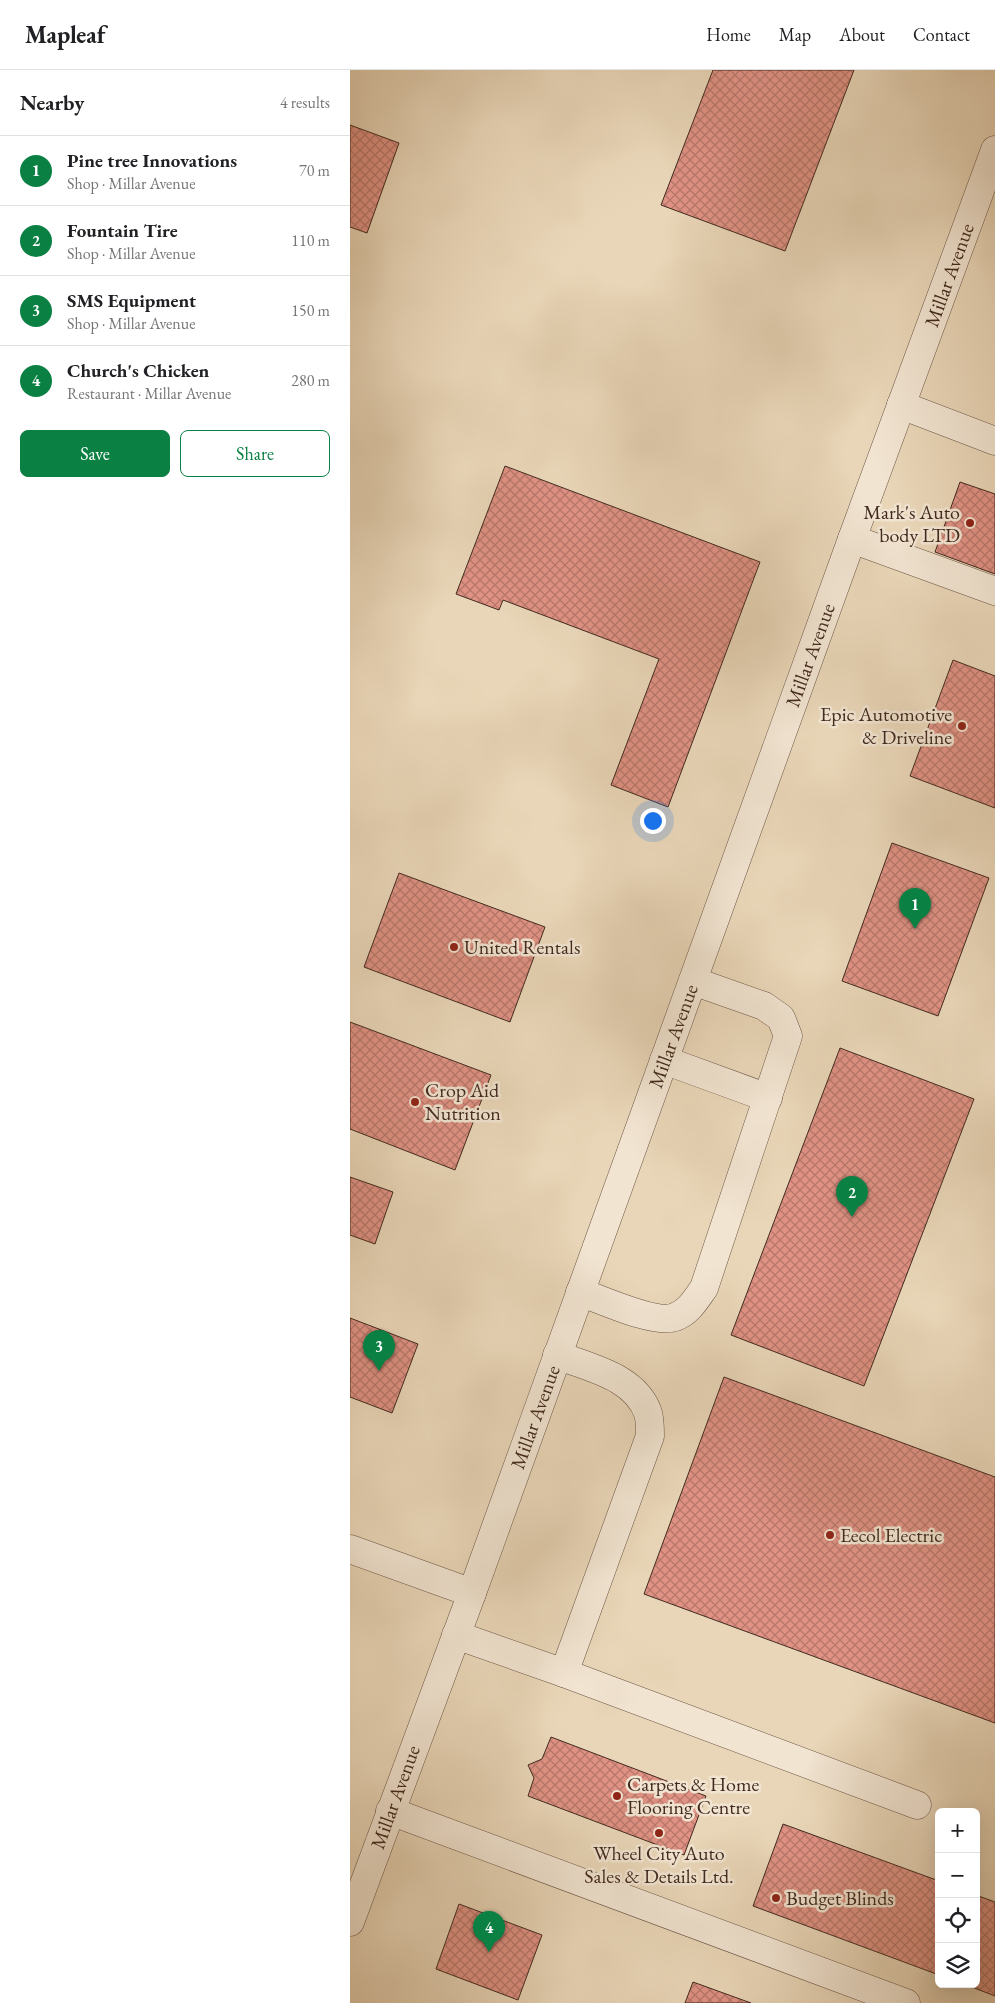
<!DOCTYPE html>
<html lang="en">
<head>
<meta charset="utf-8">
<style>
  body { margin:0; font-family:"EB Garamond",serif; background:#f2f2f2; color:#202124 }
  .controls { position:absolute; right:15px; bottom:15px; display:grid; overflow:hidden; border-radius:8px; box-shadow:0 5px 20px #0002 }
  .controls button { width:45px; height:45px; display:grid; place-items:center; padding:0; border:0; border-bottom:1px solid #e0e0e0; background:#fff; color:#202124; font:25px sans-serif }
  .you { position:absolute; left:302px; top:750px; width:18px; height:18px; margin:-12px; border:4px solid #fff; border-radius:50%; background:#1a73e8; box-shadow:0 0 0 8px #1a73e833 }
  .badge { display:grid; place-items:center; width:32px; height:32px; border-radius:50%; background:#0b8043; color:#fff; font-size:16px; font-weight:700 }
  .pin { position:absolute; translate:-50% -41px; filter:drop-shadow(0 1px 2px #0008) }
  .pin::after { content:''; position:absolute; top:26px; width:18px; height:15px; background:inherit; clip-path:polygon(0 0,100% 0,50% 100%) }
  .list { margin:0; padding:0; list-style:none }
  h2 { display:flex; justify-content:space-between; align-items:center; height:65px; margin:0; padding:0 20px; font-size:21px }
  h2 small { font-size:16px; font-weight:400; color:#757577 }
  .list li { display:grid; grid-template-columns:32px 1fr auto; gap:15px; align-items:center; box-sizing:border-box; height:70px; padding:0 20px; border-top:1px solid #e0e0e0 }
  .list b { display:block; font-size:19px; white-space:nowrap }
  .list p { margin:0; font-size:16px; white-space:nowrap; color:#757577 }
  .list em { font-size:16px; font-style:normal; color:#757577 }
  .actions { display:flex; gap:10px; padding:15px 20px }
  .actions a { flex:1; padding:11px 0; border:1px solid #0b8043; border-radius:8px; text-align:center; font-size:18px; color:#0b8043 }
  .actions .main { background:#0b8043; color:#fff }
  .icon { flex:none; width:28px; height:28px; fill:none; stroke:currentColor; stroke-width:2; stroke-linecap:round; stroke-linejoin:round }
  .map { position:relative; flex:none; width:645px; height:1933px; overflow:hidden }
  header { display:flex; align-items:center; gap:30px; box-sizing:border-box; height:70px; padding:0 25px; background:#fff; border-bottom:1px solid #e0e0e0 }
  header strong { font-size:24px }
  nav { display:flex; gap:28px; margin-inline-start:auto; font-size:18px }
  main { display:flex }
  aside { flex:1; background:#fff }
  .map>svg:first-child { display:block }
  .building { fill:url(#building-cross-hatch); stroke:#422a1f }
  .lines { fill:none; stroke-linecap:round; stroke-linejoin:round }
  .minor-casing { stroke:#6c5545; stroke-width:29 }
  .minor { stroke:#f1e4d1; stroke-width:28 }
  .poi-dot { fill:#8f2418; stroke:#f1e4d1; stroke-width:2 }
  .labels { text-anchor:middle; stroke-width:5; stroke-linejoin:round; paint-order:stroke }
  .street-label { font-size:20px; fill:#422a1f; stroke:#f1e4d1 }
  .poi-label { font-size:20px; fill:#422a1f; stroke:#f1e4d1; text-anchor:start }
</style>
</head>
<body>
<header>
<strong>Mapleaf</strong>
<nav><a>Home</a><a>Map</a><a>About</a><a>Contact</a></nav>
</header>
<main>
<aside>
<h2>Nearby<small>4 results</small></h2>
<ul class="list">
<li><span class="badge">1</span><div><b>Pine tree Innovations</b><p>Shop · Millar Avenue</p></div><em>70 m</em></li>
<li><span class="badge">2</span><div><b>Fountain Tire</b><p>Shop · Millar Avenue</p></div><em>110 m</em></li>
<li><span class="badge">3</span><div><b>SMS Equipment</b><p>Shop · Millar Avenue</p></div><em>150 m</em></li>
<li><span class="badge">4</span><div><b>Church's Chicken</b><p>Restaurant · Millar Avenue</p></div><em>280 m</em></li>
</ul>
<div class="actions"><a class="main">Save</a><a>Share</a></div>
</aside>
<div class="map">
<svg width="645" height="1933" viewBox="0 0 645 1933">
  <defs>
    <pattern id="building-cross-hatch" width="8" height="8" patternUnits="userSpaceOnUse" patternTransform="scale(1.25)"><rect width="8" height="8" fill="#e09284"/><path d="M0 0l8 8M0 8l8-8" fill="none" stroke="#b7776b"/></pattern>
  </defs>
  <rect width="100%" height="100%" fill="#e9d6b8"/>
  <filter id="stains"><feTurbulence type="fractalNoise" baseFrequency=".004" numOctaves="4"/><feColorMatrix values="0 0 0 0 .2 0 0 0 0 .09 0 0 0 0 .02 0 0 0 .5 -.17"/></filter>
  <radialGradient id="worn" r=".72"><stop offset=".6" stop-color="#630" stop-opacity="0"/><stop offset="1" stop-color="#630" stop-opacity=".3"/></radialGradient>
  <g class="building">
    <path d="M363,0H504L435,181L311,135Z"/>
    <path d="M0,55L49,73L17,163L0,157Z"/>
    <path d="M155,396L410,492L318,737L261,715L309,589L153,530L149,540L106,524Z"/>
    <path d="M610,412L645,424V504L585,482Z"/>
    <path d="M603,590L645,606V738L560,706Z"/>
    <path d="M542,773L639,808L588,946L492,911Z"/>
    <path d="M49,803L195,857L160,952L14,897Z"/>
    <path d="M0,952L141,1005L105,1100L0,1059Z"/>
    <path d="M490,978L624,1029L514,1316L381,1265Z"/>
    <path d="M0,1107L43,1122L25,1174L0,1165Z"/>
    <path d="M0,1248L68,1274L42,1343L0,1327Z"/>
    <path d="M374,1307L645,1407V1653L294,1524Z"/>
    <path d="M201,1667L356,1726L334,1785L178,1726L184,1708L178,1695L192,1689Z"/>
    <path d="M433,1754L589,1811V1905L403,1836Z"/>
    <path d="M626,1825L645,1832V1926L614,1914H626Z"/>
    <path d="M109,1834L192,1865L168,1930L86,1899Z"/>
    <path d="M343,1912L401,1933H335Z"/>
  </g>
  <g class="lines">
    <defs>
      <g id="minor">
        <path d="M551,335L645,371"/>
        <path d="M502,469L645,521"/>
        <path d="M314,990L418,1028"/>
        <path d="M230,1222C250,1229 306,1255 325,1247C339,1242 346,1229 354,1218L438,966L431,948L414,936L343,911"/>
        <path d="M207,1285C239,1298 285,1306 298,1343C300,1349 300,1358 300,1366L214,1603"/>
        <path d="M0,1479L122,1523"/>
        <path d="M106,1565L214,1603L567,1735"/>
        <path d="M40,1741L556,1933"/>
        <path d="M0,1852L122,1523L502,469L645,80"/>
      </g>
    </defs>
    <use href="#minor" class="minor-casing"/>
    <use href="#minor" class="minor"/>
  </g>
  <g class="poi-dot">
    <circle cx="620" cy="453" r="5"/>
    <circle cx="612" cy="656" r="5"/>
    <circle cx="104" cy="877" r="5"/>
    <circle cx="65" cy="1032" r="5"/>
    <circle cx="480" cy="1465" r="5"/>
    <circle cx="267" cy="1726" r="5"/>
    <circle cx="309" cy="1763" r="5"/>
    <circle cx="426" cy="1828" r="5"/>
  </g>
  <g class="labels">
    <g class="street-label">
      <text transform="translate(599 205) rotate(-70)" y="7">Millar Avenue</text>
      <text transform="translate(460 585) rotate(-70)" y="7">Millar Avenue</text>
      <text transform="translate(323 966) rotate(-70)" y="7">Millar Avenue</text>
      <text transform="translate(185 1347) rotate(-70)" y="7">Millar Avenue</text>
      <text transform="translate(45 1727) rotate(-70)" y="7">Millar Avenue</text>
    </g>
    <g class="poi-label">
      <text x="610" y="449" text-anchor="end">Mark's Auto<tspan x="610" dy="23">body LTD</tspan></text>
      <text x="602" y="651" text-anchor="end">Epic Automotive<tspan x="602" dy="23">&amp; Driveline</tspan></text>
      <text x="114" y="884">United Rentals</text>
      <text x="75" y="1027">Crop Aid<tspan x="75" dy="23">Nutrition</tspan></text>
      <text x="490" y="1472">Eecol Electric</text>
      <text x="277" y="1721">Carpets &amp; Home<tspan x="277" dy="23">Flooring Centre</tspan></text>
      <text x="309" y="1790" text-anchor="middle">Wheel City Auto<tspan x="309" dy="23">Sales &amp; Details Ltd.</tspan></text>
      <text x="436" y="1835">Budget Blinds</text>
    </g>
  </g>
  <rect width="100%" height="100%" filter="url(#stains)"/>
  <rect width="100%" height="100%" fill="url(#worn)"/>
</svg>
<div class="controls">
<button>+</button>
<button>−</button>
<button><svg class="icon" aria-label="locate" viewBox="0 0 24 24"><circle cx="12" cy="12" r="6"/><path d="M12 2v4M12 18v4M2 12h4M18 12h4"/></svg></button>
<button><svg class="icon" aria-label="layers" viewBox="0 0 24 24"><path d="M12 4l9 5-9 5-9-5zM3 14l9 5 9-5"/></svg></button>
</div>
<div class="you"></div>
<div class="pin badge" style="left:565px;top:859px">1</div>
<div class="pin badge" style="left:502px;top:1147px">2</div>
<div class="pin badge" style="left:29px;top:1301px">3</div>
<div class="pin badge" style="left:139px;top:1882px">4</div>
</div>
</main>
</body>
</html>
